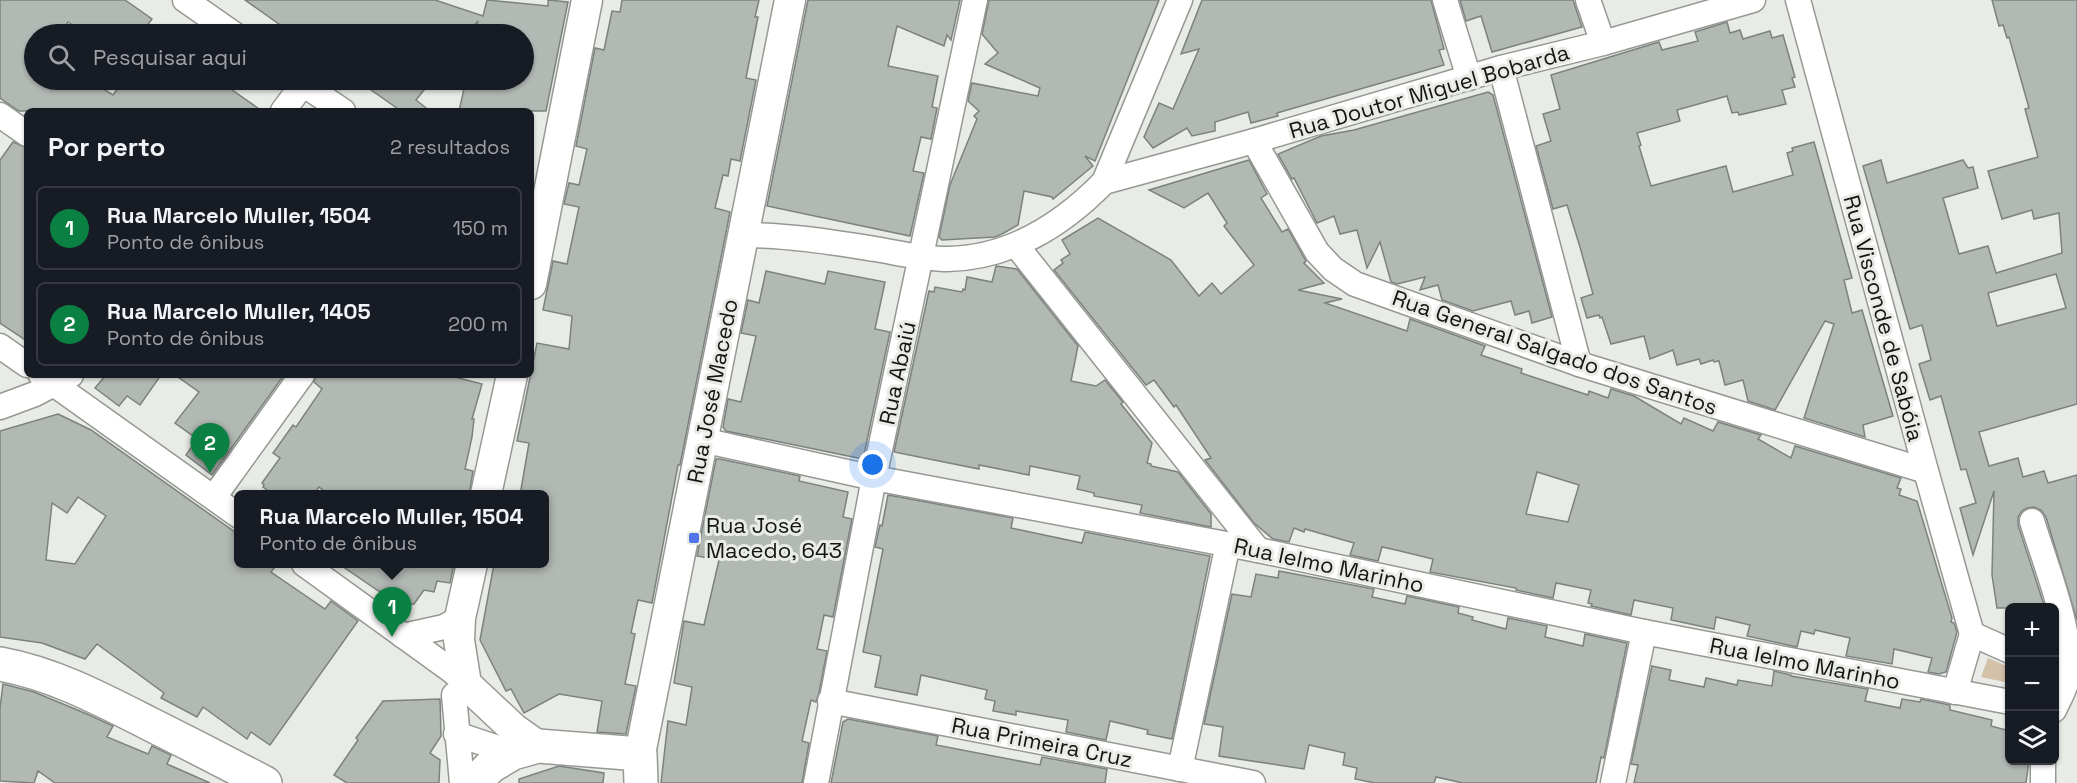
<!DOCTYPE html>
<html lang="pt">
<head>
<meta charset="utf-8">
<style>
  body { margin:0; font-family:"Space Grotesk",sans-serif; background:#242831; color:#f1f3f6 }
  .controls { position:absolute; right:18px; bottom:18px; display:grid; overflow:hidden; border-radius:9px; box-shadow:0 2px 4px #0004 }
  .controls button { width:54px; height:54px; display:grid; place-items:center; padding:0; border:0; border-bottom:2px solid #363941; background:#171b24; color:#f1f3f6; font:30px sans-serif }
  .you { position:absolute; left:873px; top:465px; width:21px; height:21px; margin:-15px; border:4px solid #fff; border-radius:50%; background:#1a73e8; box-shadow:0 0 0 9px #1a73e833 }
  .badge { display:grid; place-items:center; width:39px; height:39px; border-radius:50%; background:#0b8043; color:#fff; font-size:20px; font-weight:700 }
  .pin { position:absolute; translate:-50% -50px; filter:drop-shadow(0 2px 3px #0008) }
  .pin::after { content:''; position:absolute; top:32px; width:21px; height:18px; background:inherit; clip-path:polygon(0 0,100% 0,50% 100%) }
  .popup { position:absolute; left:234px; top:490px; width:315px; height:78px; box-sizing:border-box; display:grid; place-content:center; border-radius:9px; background:#171b24; filter:drop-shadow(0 2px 4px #0005); font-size:20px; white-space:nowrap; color:#9ea1a6 }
  .popup b { font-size:22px; color:#f1f3f6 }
  .popup::after { content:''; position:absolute; left:50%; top:100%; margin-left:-12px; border:12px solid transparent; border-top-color:#171b24 }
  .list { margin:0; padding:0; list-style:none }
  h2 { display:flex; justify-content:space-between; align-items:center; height:78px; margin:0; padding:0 24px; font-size:26px }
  h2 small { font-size:20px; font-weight:400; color:#9ea1a6 }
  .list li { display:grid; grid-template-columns:39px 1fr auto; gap:18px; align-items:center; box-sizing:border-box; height:84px; margin:0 12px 12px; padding:0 12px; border:2px solid #363941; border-radius:9px }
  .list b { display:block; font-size:22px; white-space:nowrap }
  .list p { margin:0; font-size:20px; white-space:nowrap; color:#9ea1a6 }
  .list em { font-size:20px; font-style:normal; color:#9ea1a6 }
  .icon { flex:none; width:33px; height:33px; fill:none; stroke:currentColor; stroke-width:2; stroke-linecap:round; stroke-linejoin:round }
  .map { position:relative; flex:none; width:2077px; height:783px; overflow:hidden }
  .search { position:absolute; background:#171b24; box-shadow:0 2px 4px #0004; left:24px; top:24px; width:510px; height:66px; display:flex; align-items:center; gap:15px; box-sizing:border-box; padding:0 21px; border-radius:33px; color:#9ea1a6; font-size:22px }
  .panel { position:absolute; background:#171b24; box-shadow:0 2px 4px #0004; left:24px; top:108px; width:510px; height:270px; border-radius:9px }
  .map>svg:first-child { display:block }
  .green { fill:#d4c1aa }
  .building { fill:#b2b8b4; stroke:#7c827e; stroke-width:1.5; fill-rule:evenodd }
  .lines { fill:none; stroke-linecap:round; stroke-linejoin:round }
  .minor-casing { stroke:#969993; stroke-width:27 }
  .tertiary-casing { stroke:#969993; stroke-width:33 }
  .secondary-casing { stroke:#969993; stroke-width:36 }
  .minor { stroke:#fff; stroke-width:24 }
  .tertiary { stroke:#fff; stroke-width:30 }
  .secondary { stroke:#fff; stroke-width:33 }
  .poi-dot { fill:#5173e8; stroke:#e9ece6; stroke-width:2 }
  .labels { text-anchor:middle; stroke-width:6; stroke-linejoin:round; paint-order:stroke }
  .street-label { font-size:22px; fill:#141513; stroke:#e9ece6 }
  .poi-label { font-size:22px; fill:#141513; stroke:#e9ece6; text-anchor:start }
</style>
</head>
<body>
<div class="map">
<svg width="2077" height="783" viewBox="0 0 2077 783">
  <rect width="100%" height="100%" fill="#e9ece6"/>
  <path class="green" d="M1988,658L2009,667V683L1981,677Z"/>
  <g class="building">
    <path d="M0,0H125L152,19L141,34H86L68,22L60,34H34V80H89L113,95L124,80H233L228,87L262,111H19L0,98Z"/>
    <path d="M245,0H435L483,16L487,0L548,6V0L568,2L546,111H459L466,80L484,82L485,80H524V34H475L478,21L467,34H293Z"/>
    <path d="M622,0H759L755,17H758L746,78L756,80L740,161L731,159L728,176L723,175L715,208L730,212L680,465H678L652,603L638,600L631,633L635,634L625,684L636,686L626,734L597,732L602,701L559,694L524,713L511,689L506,691L480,640L494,564H545V495H520L529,443L517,441L537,343L569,349L572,316L543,310L553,261L567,264L579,207L564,204L569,183L579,185L587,149L576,146L595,48L604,50L612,11L620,12Z"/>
    <path d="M808,0H960L951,40L947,35L944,46L897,26L888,66L938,76L932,107L937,108L931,139L921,137L913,171L924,173L910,236L767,206Z"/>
    <path d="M989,0H1159L1095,161L1085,156L1093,166L1053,199L1052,197L1024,191L1018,225L1002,234L995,237L942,240L939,237L950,185L977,119L974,116L979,111L968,101L972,83L1038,96L1040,88L985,64L998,53L982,34Z"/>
    <path d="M1202,0H1431L1444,49L1439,50L1444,65L1301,106L1277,113L1278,116L1251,123L1248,112L1215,122V131L1192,136L1187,128L1153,148L1144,137L1159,103L1173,109L1199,49L1181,54Z"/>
    <path d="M1460,0H1573L1582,27L1492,52L1481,16L1466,21Z"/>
    <path d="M1992,0H2077V404L1979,432L1989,466L2018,458L2023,477L2044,471L2048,483L2077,475V620L2046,517L2041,510L2034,507L2027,508L2022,511L2018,517V525L2045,608H1997L1992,575L1994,491L1973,555L1960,508L1976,503L1966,469L1961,470L1941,396L1930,400L1919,364L1931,360L1922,325L1910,329L1863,166L1881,160L1887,183L1963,160L1968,168L1973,167L1978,188L1943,198L1959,254L1988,246L1996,273L2062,253L2059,213L2034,219L2032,210L2002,219L1988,171L2038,157L2025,109L2029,108L2009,37L2007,38L2003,25L1999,26ZM2056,274L2066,308L1997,326L1988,293Z"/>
    <path d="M1727,22L1730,33L1740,30L1743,39L1770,31L1772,38L1783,35L1795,77L1792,78L1795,87L1782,90L1786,104L1739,115L1738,112L1732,113L1727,96L1677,110L1680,121L1637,133L1641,145L1639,146L1651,186L1726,166L1733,192L1793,175L1787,153L1793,151L1792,148L1814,142L1852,278L1844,280L1852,313L1862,310L1893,416L1863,425L1865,437L1804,418L1834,324L1825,321L1775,410L1748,401L1743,380L1725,385L1719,361L1714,362L1713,360L1701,364L1699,359L1677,365L1673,350L1650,359L1644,336L1611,344L1602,317L1600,318L1599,315L1587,318L1581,298L1593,294L1580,247L1567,205L1553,209L1536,146L1551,141L1543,114L1560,109L1551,75L1659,42L1662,50L1698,41L1695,32Z"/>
    <path d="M357,80H432L416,100L430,111H401Z"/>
    <path d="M1488,92L1493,95L1552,317L1532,323L1529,311L1515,315L1511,301L1473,311L1442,300L1438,285L1420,290L1425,277L1397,284L1391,282L1380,242L1367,268L1357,230L1340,234L1334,216L1317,223L1294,178L1292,179L1278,154L1321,136L1354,130Z"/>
    <path d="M13,142L27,148V341L0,323V160Z"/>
    <path d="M1249,160L1267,194L1261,198L1282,232L1288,229L1306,261L1304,263L1324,283L1298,290L1342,299L1325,303L1407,331L1410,319L1427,325L1485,346L1481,355L1522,369L1521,373L1588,395L1589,391L1608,398L1611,389L1634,396L1681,424L1684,418L1713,431L1718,422L1761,435L1758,439L1791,458L1795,446L1901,478L1897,488L1901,489L1899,495L1917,501L1952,618L1951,622L1954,623L1957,632L1946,672L1939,674L1928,672L1932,658L1894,649L1892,664L1846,656L1850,638L1815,630L1814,634L1801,631L1797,647L1747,636L1750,625L1716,617L1714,629L1671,620L1673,608L1634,600L1631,615L1591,606L1592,604L1588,603L1591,590L1556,583L1553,598L1516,590V588L1430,572L1433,559L1396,550L1382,547L1378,561L1350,555L1354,543L1305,529L1304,532L1294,528L1289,542L1273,539L1254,523L1205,460L1211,458L1176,405L1174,407L1154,380L1146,385L1054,270L1063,263L1061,260L1070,254L1062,240L1098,218L1171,260L1199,296L1212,283L1221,294L1254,265L1224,226L1227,223L1208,193L1184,208L1149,190ZM1537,472L1579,485L1568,522L1526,514Z"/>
    <path d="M996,266L1017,269L1078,346L1071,381L1096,386L1105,380L1123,402L1121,404L1152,443L1147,463L1151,464V466L1178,472L1211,514V527L1140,513L1142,505L1094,496V493L1077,489L1080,476L1030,466L1029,475L979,465V469L894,452L929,291L934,292L935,287L962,292L963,289L965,290L967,277L992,282Z"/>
    <path d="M766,271L825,284L828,271L885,282L875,329L890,332L863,459L726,431L723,427L728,399L741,402L756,336L741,333L748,300L759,303Z"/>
    <path d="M106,375H161L140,405L127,396L119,406L95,388Z"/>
    <path d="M175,375H284L212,475L186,455L197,439L175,423L199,392Z"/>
    <path d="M316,375H447L482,384L472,419H474L472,437L465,469L473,471L469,495H329L319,487L313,495H274L263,487L264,485L262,483L280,458L273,453L293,425L296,427L322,389L314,382Z"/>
    <path d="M58,414L91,430L239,535V564H277L271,572L325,609L331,601L358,621L270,745L251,732L247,739L203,707L197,717L161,698L164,693L97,644L85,659L42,643L0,637V431ZM78,497L106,516L75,564L46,560L52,503L67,513Z"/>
    <path d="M716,459H720L800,476L799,481L848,492L843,517L852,519L833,617L824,615L817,649L827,651L819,693L816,702L811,700L802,741L809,743L802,783H661L668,721L686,725L692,687L674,683L684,621L704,625L719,560L697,556Z"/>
    <path d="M888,495L1013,518L1011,528L1082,543L1085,532L1210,556L1172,739L1147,734L1148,730L1110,721L1106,740L1066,732L1068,720L1016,711V715L993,711L995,701L985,699L987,690L921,675L917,695L875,687L881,656L863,652L883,549L875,547L880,525L882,526Z"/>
    <path d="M339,564H454L450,583L437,581L434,592L424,590L414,604L399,605Z"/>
    <path d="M1279,571L1374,589L1372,597L1405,604L1407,596L1459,607L1458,613L1473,617L1472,620L1506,629L1508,618L1547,626L1545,637L1583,646L1585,634L1627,643L1604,758L1601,757L1596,783H1463L1436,777L1434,783H1375L1355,779L1357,768L1343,765L1345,753L1309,745L1304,769L1219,756L1223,727L1204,724L1232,594L1251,597L1256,574L1278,578Z"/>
    <path d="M1652,666L1671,670L1669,680L1704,687L1706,678L1737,685L1738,680L1772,686L1774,671L1791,675V676L1868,689L1865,701L1900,708L1902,699L1920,702L1921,699L1950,705V710L1992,720L1991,726L2010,731V760H2029L2026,783H1634L1638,765L1631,764Z"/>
    <path d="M3,684L34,692L87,714L113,726L107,737L148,754L152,746L171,755L167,764L210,783H55L38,771L34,783L0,781V708Z"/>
    <path d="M440,699L441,736L430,753L440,760L439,783H347L334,775L358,740L356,738L383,701Z"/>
    <path d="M848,719L938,736L936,745L1040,765L1042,757L1107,769L1105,783H831L843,722Z"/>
    <path d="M559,766L604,773L603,783H519V779Z"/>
  </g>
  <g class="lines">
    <defs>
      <g id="minor">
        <path d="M185,0L234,34"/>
        <path d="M1445,0L1469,78"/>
        <path d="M1588,0L1603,43"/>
        <path d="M1798,0L1926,471L1972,634"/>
        <path d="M1501,68L1579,364"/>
        <path d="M297,80L343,111"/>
        <path d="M283,111L303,84"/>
        <path d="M0,115L27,134"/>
        <path d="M1254,141L1317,252L1333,269L1355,284L1579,364L1926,471"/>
        <path d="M1104,182L1254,141L1501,68L1603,43L1753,0"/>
        <path d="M743,235C788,235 831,242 875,249C899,253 923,259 948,259C1009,258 1062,225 1104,182L1180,0"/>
        <path d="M1016,245L1258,550"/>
        <path d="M0,346L27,365"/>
        <path d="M41,375L239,516"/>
        <path d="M0,407L35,394L71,375"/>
        <path d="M702,440L874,478L1258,550L1644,632L2010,702"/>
        <path d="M214,497L302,375"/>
        <path d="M2032,521C2046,567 2072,628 2068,675C2067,686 2059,699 2054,710"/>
        <path d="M304,564L452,671L466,684"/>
        <path d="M1972,634L2010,651"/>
        <path d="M403,636L444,627L460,618"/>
        <path d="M1955,692L1972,634"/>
        <path d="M454,695L462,783"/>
        <path d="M830,701L1253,783"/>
        <path d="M456,734L513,753"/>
        <path d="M2043,760V783"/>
        <path d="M1180,769L1228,544"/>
        <path d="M816,783L874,478L975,0"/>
        <path d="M1613,783L1644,632"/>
      </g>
      <g id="tertiary">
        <path d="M531,284L587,0"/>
        <path d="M486,494L512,375"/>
        <path d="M472,564L460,618L459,640L466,684L514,729L538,746"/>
        <path d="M640,754L790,0"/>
      </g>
      <g id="secondary">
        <path d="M0,664C54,674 101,699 150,724C188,743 227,763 265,783"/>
        <path d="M474,783L491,766L513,753L538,746L640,754L641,783"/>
      </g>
    </defs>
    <use href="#minor" class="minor-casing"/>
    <use href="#tertiary" class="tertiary-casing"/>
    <use href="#secondary" class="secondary-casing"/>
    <use href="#minor" class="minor"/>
    <use href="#tertiary" class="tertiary"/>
    <use href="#secondary" class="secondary"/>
  </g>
  <rect class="poi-dot" x="688" y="532" width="12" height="12" rx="3"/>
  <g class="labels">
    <g class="street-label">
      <text transform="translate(1429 91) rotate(-16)" y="8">Rua Doutor Miguel Bobarda</text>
      <text transform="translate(1884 318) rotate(75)" y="8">Rua Visconde de Sabóia</text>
      <text transform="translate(1555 352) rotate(19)" y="8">Rua General Salgado dos Santos</text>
      <text transform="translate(897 373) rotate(-78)" y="8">Rua Abaiú</text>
      <text transform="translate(712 391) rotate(-79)" y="8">Rua José Macedo</text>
      <text transform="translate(1329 565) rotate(12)" y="8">Rua Ielmo Marinho</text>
      <text transform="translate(1805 663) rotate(11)" y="8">Rua Ielmo Marinho</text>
      <text transform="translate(1042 742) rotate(11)" y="8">Rua Primeira Cruz</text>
    </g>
    <g class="poi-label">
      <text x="706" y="533">Rua José<tspan x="706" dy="25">Macedo, 643</tspan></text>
    </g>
  </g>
</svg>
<div class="controls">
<button>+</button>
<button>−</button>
<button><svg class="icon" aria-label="layers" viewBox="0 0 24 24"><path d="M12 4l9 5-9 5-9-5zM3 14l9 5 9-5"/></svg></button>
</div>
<div class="you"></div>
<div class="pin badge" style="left:392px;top:637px">1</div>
<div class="popup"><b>Rua Marcelo Muller, 1504</b>Ponto de ônibus</div>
<div class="pin badge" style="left:210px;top:473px">2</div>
<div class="search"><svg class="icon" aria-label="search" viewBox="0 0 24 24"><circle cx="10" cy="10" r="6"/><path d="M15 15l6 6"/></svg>Pesquisar aqui</div>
<section class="panel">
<h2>Por perto<small>2 resultados</small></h2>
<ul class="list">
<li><span class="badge">1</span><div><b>Rua Marcelo Muller, 1504</b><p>Ponto de ônibus</p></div><em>150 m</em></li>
<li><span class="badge">2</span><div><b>Rua Marcelo Muller, 1405</b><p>Ponto de ônibus</p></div><em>200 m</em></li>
</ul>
</section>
</div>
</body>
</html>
